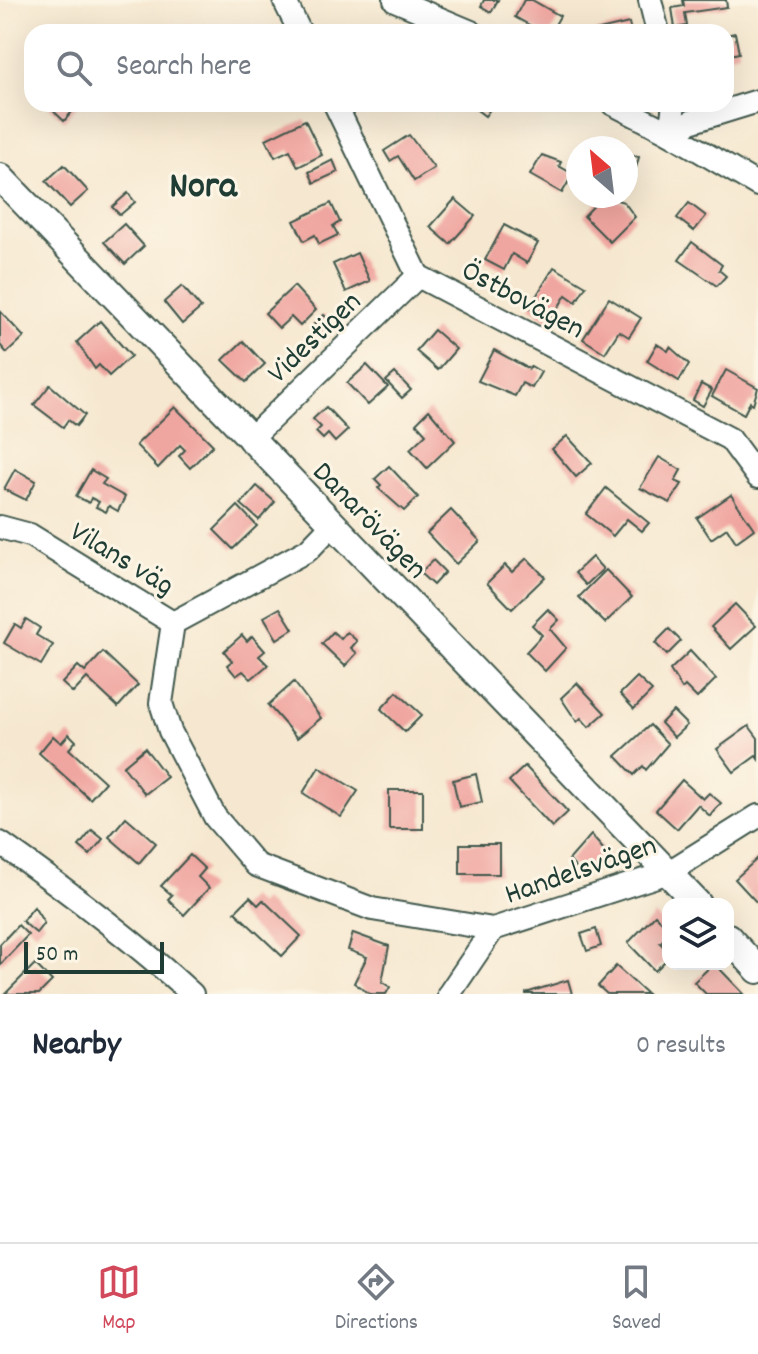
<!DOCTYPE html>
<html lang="en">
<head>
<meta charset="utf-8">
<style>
  body { margin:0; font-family:Dekko,sans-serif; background:#f6f6f7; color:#1f2937 }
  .controls { position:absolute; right:24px; bottom:24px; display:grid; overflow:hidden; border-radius:16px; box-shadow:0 8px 32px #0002 }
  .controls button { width:72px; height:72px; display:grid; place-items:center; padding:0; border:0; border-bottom:2px solid #e0e1e3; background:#fff; color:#1f2937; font:40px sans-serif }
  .compass { position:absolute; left:566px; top:136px; width:72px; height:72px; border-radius:50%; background:#fff; box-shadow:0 8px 32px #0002; rotate:332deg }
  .scale { position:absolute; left:24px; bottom:20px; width:140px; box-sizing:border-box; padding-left:8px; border:4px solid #1f3d34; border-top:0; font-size:22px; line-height:28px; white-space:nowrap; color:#1f3d34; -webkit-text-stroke:6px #fcf5e5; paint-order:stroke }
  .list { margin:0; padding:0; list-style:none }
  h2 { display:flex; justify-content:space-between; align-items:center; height:104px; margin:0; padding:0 32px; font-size:34px }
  h2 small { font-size:26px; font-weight:400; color:#747a83 }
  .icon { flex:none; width:44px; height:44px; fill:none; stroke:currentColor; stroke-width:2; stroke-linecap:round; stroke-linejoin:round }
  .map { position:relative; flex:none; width:758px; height:994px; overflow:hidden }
  .search { position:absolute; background:#fff; box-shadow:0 8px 32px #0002; left:24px; right:24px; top:24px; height:88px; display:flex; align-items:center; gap:20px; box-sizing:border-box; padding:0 28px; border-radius:24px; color:#747a83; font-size:30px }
  .sheet { height:248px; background:#fff }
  nav { display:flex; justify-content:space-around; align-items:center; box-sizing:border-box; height:112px; border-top:2px solid #e0e1e3; background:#fff; font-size:22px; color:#747a83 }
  nav a { display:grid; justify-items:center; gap:4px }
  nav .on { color:#d1495b }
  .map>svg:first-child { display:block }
  .building { fill:#f0a6a0 }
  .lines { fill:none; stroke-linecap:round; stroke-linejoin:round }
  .minor-casing { stroke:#3f574b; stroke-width:26 }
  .tertiary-casing { stroke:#3f574b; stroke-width:30 }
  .minor { stroke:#fff; stroke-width:22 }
  .tertiary { stroke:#fff; stroke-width:26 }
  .labels { text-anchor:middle; stroke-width:6; stroke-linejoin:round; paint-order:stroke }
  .street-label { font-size:30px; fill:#1f3d34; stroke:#fcf5e5 }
  .district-label { font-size:38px; font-weight:bold; fill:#1f3d34; stroke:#fcf5e5 }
</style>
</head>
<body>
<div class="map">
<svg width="758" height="994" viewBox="0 0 758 994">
  <rect width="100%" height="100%" fill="#fcf5e5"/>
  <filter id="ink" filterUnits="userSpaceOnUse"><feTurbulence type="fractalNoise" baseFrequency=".0125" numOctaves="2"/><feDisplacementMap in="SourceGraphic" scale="16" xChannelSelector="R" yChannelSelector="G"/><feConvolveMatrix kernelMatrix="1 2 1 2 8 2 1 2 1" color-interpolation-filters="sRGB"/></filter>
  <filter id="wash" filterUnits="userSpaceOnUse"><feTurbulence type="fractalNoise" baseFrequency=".006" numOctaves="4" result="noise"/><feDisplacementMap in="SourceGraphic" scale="32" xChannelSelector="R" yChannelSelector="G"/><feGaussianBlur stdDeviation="1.8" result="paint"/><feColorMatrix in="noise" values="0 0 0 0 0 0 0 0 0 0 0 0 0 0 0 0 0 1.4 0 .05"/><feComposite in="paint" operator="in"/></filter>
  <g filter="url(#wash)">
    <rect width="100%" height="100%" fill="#f6e8d0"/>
    <g id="blocks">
      <g class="building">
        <path d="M484,0H498L491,12L481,6Z"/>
        <path d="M524,0H532L560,16L551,32H542L515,17Z"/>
        <path d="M683,0H726L727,7L685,13L687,26L675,28L672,8L684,6Z"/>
        <path d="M629,23L631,32H595V31Z"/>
        <path d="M735,33L739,53L726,56V35Z"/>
        <path d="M46,104H79L64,121Z"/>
        <path d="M469,104H494L485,116Z"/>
        <path d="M305,120L322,155L298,167L290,150L275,157L266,139Z"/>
        <path d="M409,135L434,168L414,181L398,156L390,161L384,151Z"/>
        <path d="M626,154L639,157L634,175L626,173Z"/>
        <path d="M542,155L561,162L559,166L573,174L562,193L530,175Z"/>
        <path d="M333,160L338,172L314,183L309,172Z"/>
        <path d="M64,165L88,191L70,207L46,181Z"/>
        <path d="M128,193L135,202L120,215L112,207Z"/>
        <path d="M603,196L624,202L635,217L610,242L584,216Z"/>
        <path d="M455,199L475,216L450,244L430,227Z"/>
        <path d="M331,203L340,222L333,226L338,235L319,244L315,235L304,241L294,221Z"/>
        <path d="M689,203L706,216L694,231L677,218Z"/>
        <path d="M124,224L144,246L125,264L104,242Z"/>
        <path d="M504,225L538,243L527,263L512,254L504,270L485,260Z"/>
        <path d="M692,242L722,265L719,270L726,276L717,286L679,260Z"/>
        <path d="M357,253L370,281L346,292L333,264Z"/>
        <path d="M554,267L586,286L576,302L566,295L550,321L529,308Z"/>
        <path d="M182,286L201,308L182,324L164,302Z"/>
        <path d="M294,286L316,310L300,326L291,317L279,328L265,313Z"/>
        <path d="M609,298L641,318L629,337L619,331L605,353L583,339Z"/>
        <path d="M0,311L24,337L7,353L0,345Z"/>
        <path d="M324,315L336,327L324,338L312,326Z"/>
        <path d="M100,321L131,356L109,376L99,365L95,369L77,342Z"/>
        <path d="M434,330L456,349L438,370L416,351Z"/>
        <path d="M243,341L265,364L246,382L223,360Z"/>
        <path d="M657,344L668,351L670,347L689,364L679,381L647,361Z"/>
        <path d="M494,350L529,369L531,366L541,372L532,388L522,383L515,396L478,381Z"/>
        <path d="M367,365L388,387L368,405L347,383Z"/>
        <path d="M726,370L758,388L753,404L750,402L744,414L712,396Z"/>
        <path d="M395,373L411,390L402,398L386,381Z"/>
        <path d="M701,384L712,390L703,406L693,400Z"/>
        <path d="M50,385L85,415L76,426L68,420L63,427L34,405Z"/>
        <path d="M175,407L213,445L190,468L179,456L185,450L180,445L158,468L136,445Z"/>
        <path d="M326,407L348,430L335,442L328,434L323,439L316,432L321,427L313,419Z"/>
        <path d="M429,410L455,441L427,468L410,449L426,434L416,423Z"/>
        <path d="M567,436L592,463L576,477L552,449Z"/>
        <path d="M659,457L681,470L675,481L682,484L670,503L640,488Z"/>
        <path d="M389,466L418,497L404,511L378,488L381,485L375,479Z"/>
        <path d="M15,469L36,481L26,500L4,489Z"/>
        <path d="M91,470L106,479L102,484L125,497L118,511L109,506L106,512L96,507L99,502L91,498L89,503L76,496Z"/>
        <path d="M257,486L275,502L259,520L241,504Z"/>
        <path d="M606,488L649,523L642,531L627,519L613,536L586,514Z"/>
        <path d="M731,495L754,529L736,542L727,528L711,539L697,518Z"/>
        <path d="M238,506L257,526L233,549L214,530Z"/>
        <path d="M451,510L480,541L456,564L427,533Z"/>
        <path d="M592,557L603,569L586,585L575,573Z"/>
        <path d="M527,558L545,577L512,609L487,583L505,565L512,572Z"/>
        <path d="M433,560L445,572L433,585L420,573Z"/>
        <path d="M606,570L632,597L605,623L579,597Z"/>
        <path d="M735,604L756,626L731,649L711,627Z"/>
        <path d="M280,608L293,629L277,639L264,617Z"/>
        <path d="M548,609L559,620L550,629L566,648L545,671L526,652L542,635L532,625Z"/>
        <path d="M26,619L40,628L36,635L53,645L41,665L4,643L15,624L21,628Z"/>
        <path d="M669,629L681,641L667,655L655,643Z"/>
        <path d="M333,632L341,639L347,632L357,641L351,648L357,653L345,666L322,644Z"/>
        <path d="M242,635L247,641L252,636L265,651L259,656L268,665L251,679L243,671L236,676L227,665L232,661L224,651Z"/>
        <path d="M690,651L716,679L697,698L685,686L682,689L670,670Z"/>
        <path d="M103,652L138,685L118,707L87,678L73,693L62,683L78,666L85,672Z"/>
        <path d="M637,677L652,691L634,709L620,694Z"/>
        <path d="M294,682L321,718L297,738L268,705Z"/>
        <path d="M577,683L605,713L589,727L581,718L577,722L561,698Z"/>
        <path d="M397,692L422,715L405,732L381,709Z"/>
        <path d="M673,711L687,725L674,737L661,723Z"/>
        <path d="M650,725L668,744L646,770L643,766L634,775L616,756Z"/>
        <path d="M749,726L758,738V759L756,756L734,772L717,749Z"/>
        <path d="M69,734L76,741L69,749L105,782L90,799L39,753L53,736L61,743Z"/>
        <path d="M145,748L167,777L145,794L123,766Z"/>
        <path d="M525,766L568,812L552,827L509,781Z"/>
        <path d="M319,767L358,791L341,817L303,793Z"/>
        <path d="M476,774L482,802L459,807L453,780Z"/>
        <path d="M682,780L703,799L709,793L721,803L710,816L698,805L677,829L656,810Z"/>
        <rect x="389" y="790" width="34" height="39"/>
        <path d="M126,817L156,843L139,863L109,837Z"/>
        <path d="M92,830L103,839L90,855L79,846Z"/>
        <path d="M591,835L611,858L595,872L592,869L583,877L569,860Z"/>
        <rect x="460" y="844" width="39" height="30"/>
        <path d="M190,855L205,869L198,877L209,888L184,915L168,899L172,895L161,886Z"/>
        <path d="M758,858V904L735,879Z"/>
        <path d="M250,897L258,905L263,900L301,936L282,956L235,912Z"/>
        <path d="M34,907L44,923L36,933L22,921Z"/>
        <path d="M655,915L668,928V935L660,943L668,951V958L655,971L628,943Z"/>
        <path d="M18,925L28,935L0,965V944Z"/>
        <path d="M596,929L601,946L587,951L581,934Z"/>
        <path d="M353,933L389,946L382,982L390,987L386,994H370L354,983L367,957L348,950Z"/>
        <path d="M35,964L52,981L39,994H5Z"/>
        <path d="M713,964H715L744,994H706L694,982Z"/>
        <path d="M616,966L647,994H607L598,986Z"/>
        <path d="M568,980L572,994H526V993Z"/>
      </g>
    </g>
  </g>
  <g filter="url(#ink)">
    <use href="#blocks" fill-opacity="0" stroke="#3f574b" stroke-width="2"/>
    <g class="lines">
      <defs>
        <g id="minor">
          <path d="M284,0L300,32"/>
          <path d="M395,0L471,32"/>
          <path d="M650,0L658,32"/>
          <path d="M335,104L418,276L730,439L758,477"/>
          <path d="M613,104L670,133L693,121L758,101"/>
          <path d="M674,104L670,133L758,185"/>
          <path d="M249,440L418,276"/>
          <path d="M0,527L30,535L173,623L308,550L332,525"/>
          <path d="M173,623L161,703L170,731L215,817L256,865L372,909L493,929L669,872L758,816"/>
          <path d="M0,843C67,890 132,939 192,994"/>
          <path d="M449,994L493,929"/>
        </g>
        <g id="tertiary">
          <path d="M0,177L698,904"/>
          <path d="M728,937L758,970"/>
        </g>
      </defs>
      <use href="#minor" class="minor-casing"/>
      <use href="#tertiary" class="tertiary-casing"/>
      <use href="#minor" class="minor"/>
      <use href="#tertiary" class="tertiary"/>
    </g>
  </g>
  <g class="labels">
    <g class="street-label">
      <text transform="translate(524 298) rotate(28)" y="10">Östbovägen</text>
      <text transform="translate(313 336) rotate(-44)" y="10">Videstigen</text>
      <text transform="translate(371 519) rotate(46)" y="10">Danarövägen</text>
      <text transform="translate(123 557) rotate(31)" y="10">Vilans väg</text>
      <text transform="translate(580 868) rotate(-19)" y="10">Handelsvägen</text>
    </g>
    <g class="district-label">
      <text x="203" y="196">Nora</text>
    </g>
  </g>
</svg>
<div class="controls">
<button><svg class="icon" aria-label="layers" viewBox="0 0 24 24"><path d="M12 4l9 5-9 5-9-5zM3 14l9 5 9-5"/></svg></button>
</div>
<svg class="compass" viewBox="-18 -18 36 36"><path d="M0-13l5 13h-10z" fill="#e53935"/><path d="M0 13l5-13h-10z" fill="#747a83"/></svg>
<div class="scale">50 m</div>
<div class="search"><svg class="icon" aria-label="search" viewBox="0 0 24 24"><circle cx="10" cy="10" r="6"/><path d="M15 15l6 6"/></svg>Search here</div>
</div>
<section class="sheet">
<h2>Nearby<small>0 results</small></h2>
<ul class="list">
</ul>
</section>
<nav>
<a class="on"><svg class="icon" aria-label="map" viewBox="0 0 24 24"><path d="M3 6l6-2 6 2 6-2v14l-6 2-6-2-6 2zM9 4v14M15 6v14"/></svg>Map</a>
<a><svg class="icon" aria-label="directions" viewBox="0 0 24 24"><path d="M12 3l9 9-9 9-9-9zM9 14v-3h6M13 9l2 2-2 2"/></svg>Directions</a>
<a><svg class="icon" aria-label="saved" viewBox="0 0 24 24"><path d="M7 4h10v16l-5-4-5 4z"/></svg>Saved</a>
</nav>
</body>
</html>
